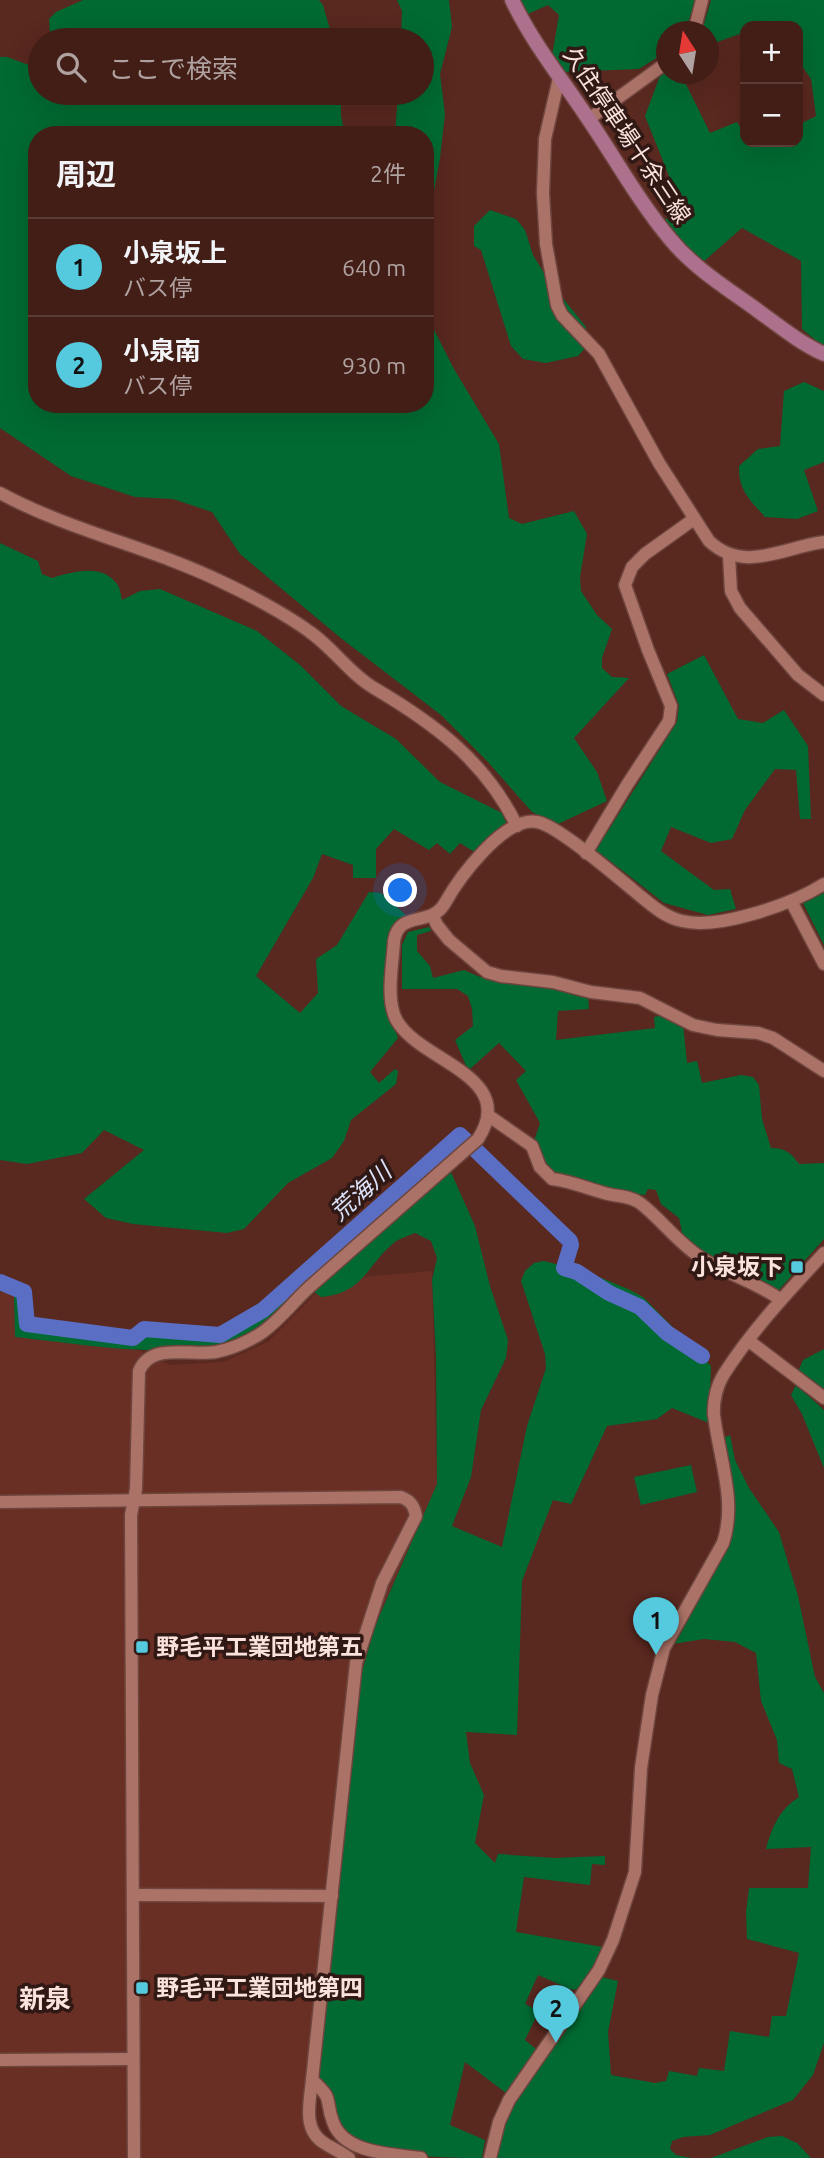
<!DOCTYPE html>
<html lang="ja">
<head>
<meta charset="utf-8">
<style>
  body { margin:0; font-family:Ubuntu,"Noto Sans JP",sans-serif; background:#4a2720; color:#f1f3f6 }
  .controls { position:absolute; right:21px; top:21px; display:grid; overflow:hidden; border-radius:14px; box-shadow:0 7px 28px #0002 }
  .controls button { width:63px; height:63px; display:grid; place-items:center; padding:0; border:0; border-bottom:2px solid #5b3c36; background:#431e17; color:#f1f3f6; font:35px sans-serif }
  .compass { position:absolute; left:656px; top:21px; width:63px; height:63px; border-radius:50%; background:#431e17; box-shadow:0 7px 28px #0002; rotate:348deg }
  .you { position:absolute; left:401px; top:891px; width:24px; height:24px; margin:-18px; border:5px solid #fff; border-radius:50%; background:#1a73e8; box-shadow:0 0 0 10px #1a73e833 }
  .badge { display:grid; place-items:center; width:46px; height:46px; border-radius:50%; background:#55cadf; color:#111; font-size:23px; font-weight:700 }
  .pin { position:absolute; translate:-50% -58px; filter:drop-shadow(0 2px 4px #0008) }
  .pin::after { content:''; position:absolute; top:37px; width:24px; height:21px; background:inherit; clip-path:polygon(0 0,100% 0,50% 100%) }
  .list { margin:0; padding:0; list-style:none }
  h2 { display:flex; justify-content:space-between; align-items:center; height:91px; margin:0; padding:0 28px; font-size:30px }
  h2 small { font-size:23px; font-weight:400; color:#afa2a1 }
  .list li { display:grid; grid-template-columns:46px 1fr auto; gap:21px; align-items:center; box-sizing:border-box; height:98px; padding:0 28px; border-top:2px solid #5b3c36 }
  .list b { display:block; font-size:26px; white-space:nowrap }
  .list p { margin:0; font-size:23px; white-space:nowrap; color:#afa2a1 }
  .list em { font-size:23px; font-style:normal; color:#afa2a1 }
  .icon { flex:none; width:38px; height:38px; fill:none; stroke:currentColor; stroke-width:2; stroke-linecap:round; stroke-linejoin:round }
  .map { position:relative; flex:none; width:824px; height:2158px; overflow:hidden }
  .search { position:absolute; background:#431e17; box-shadow:0 7px 28px #0002; left:28px; top:28px; width:406px; height:77px; display:flex; align-items:center; gap:18px; box-sizing:border-box; padding:0 24px; border-radius:38px; color:#afa2a1; font-size:26px }
  .panel { position:absolute; background:#431e17; box-shadow:0 7px 28px #0002; left:28px; top:126px; width:406px; height:287px; border-radius:28px }
  .map>svg:first-child { display:block }
  .built { fill:#692f25 }
  .green { fill:#006a32 }
  .lines { fill:none; stroke-linecap:round; stroke-linejoin:round }
  .river { stroke:#5a6ec3; stroke-width:16 }
  .minor-casing { stroke:#6e453e; stroke-width:15 }
  .major-casing { stroke:#6e453e; stroke-width:17 }
  .minor { stroke:#ab7267; stroke-width:12 }
  .major { stroke:#ad708d; stroke-width:14 }
  .poi-dot { fill:#55cadf; stroke:#301915; stroke-width:2.5 }
  .labels { text-anchor:middle; stroke-width:7; stroke-linejoin:round; paint-order:stroke }
  .street-label { font-size:23px; fill:#fce2dc; stroke:#301915 }
  .poi-label { font-size:23px; font-weight:bold; fill:#fce2dc; stroke:#301915; text-anchor:start }
  .water-label { font-size:24px; font-style:italic; fill:#dae1f8; stroke:#301915 }
  .quarter-label { font-size:26px; font-weight:bold; fill:#fce2dc; stroke:#301915 }
</style>
</head>
<body>
<div class="map">
<svg width="824" height="2158" viewBox="0 0 824 2158">
  <rect width="100%" height="100%" fill="#59281f"/>
  <path class="built" d="M432,1271L437,1484L375,1626L360,1679L314,2112L317,2126L323,2136L363,2158H0V1292L14,1294L16,1337L138,1350L170,1365L224,1362L269,1341L329,1280Z"/>
  <g class="green">
    <path d="M83,0H319L323,5L333,40H56L50,33L49,19L56,12Z"/>
    <path d="M397,0H449L452,27L440,74L445,114L440,158L425,240V135H395L398,93H422V40H401L402,11Z"/>
    <path d="M519,0H696L685,31L666,32V52L639,69L563,72L552,56L559,15L548,5L528,14Z"/>
    <path d="M711,0H824V347L802,329L801,261L742,228L702,263L680,242L665,220L681,206L645,116L660,76L666,73L681,74L710,133L737,122L745,134V142H751L754,146L763,142H798V125L816,116L811,79L798,60V26H773L771,24L763,26H745V32L709,45L708,32L702,31Z"/>
    <path d="M0,57H7L40,69V93H59L79,104L100,103V93H341V116L345,135H37V404H425V312L454,369L499,444L509,518L522,524L574,511L587,534L580,577L581,591L597,615L612,629L602,658V668L612,677L629,678L574,738L597,772L607,801L558,824L532,812L487,761L441,715L342,639L240,554L212,512L173,499L135,497L71,476L0,428Z"/>
    <path d="M490,210L516,219L525,230L533,255L549,281L586,327L587,346L578,356L546,363L523,359L511,346L481,250L474,246V226Z"/>
    <path d="M804,382L824,391V462L804,470L818,511L797,519L765,517C750,500 738,490 739,466L758,449L780,446L784,391Z"/>
    <path d="M0,543L38,561L42,574L52,578C72,572 102,563 117,584C120,587 121,596 122,600L140,591L160,589L257,631L300,665L341,706L396,739L440,782L502,813L506,823L476,853L460,843L450,854L437,843L429,850L394,829L376,849V878H353V865L322,854L313,878L256,976L300,1013L318,993L316,959L337,945L369,892L381,893L407,916L396,922L390,932L385,996L389,1015L398,1038L370,1072L379,1083L395,1069L398,1071L396,1084L351,1120L344,1141L332,1158L288,1183L244,1229L227,1233L133,1224L106,1218L84,1199L144,1150L104,1130L82,1153L27,1164L0,1160Z"/>
    <path d="M704,655L738,719L763,723L784,710L808,746L811,819H800L796,770L775,769L745,810L732,839L711,843L671,827L661,851L714,890L730,889L736,909L708,915L664,903L596,850L677,722L679,705L667,674Z"/>
    <path d="M824,893V945L803,903Z"/>
    <path d="M429,927L431,931L417,935V951L430,966L433,978L464,970L480,977L588,995L589,1009L558,1011L556,1040L655,1028L654,1017L667,1014L683,1023L687,1063L697,1061L702,1083L741,1075L753,1077L759,1085L762,1119L771,1148C786,1148 791,1153 799,1164L824,1163V1239L778,1291L730,1269L684,1242L679,1218L661,1204L656,1190L648,1189L645,1195L617,1192L549,1172L534,1141L540,1123L516,1080L526,1071L499,1043L470,1069L467,1068L455,1040L473,1026L472,1009L468,996L457,989H402V945L408,932Z"/>
    <path d="M459,1139L463,1142L267,1321C258,1327 249,1335 240,1339C185,1363 75,1343 15,1337L14,1294L21,1296L24,1327L134,1340L145,1332L221,1336L265,1313L408,1178Z"/>
    <path d="M450,1170L475,1226L490,1286L508,1340L506,1358L481,1410L471,1477L452,1526L502,1547L527,1426L546,1368L545,1354L521,1281L525,1271L534,1263L544,1261L587,1272L628,1289L643,1297L711,1366L709,1423L672,1408L657,1419L607,1426L571,1504L553,1500L522,1581L517,1735L466,1732L470,1763L484,1795L475,1843L495,1863L498,1854L554,1858L605,1856V1865L592,1864L590,1885L524,1877L516,1932L603,1947L593,1968L577,1989L572,1990L538,1975L525,2004L539,2011L525,2040L536,2049L506,2093L465,2062L450,2125L485,2140L482,2158C446,2158 367,2158 342,2128C327,2110 342,2090 315,2079L360,1679L375,1626L437,1484L436,1357L432,1280L437,1258L431,1241L415,1233C409,1236 400,1238 395,1242C366,1265 365,1293 321,1297L314,1292Z"/>
    <path d="M824,1349V1392L798,1372L803,1360Z"/>
    <path d="M796,1385L824,1410V1468L802,1414L791,1395Z"/>
    <path d="M730,1435L735,1460L749,1488L779,1532L798,1596L815,1677L824,1693V2043L813,2075L793,2100L710,2135L683,2137L672,2141L670,2149L676,2155L692,2158H494L503,2124L523,2090L601,1977L618,1981L608,2032L611,2075L655,2083L666,2081L669,2071L697,2076L699,2068L724,2071L730,2031L769,2037L772,2016H786L799,1953L747,1939L746,1912L749,1888H808L811,1847L766,1849C772,1827 779,1810 799,1797L792,1769L779,1763L777,1740L761,1701L756,1653L735,1642L704,1639L673,1644L731,1538L735,1509L724,1438Z"/>
    <path d="M691,1465L697,1492L641,1505L634,1477Z"/>
    <path d="M782,2136L797,2143L811,2158H711L768,2137Z"/>
  </g>
  <g class="lines">
    <path class="river" d="M0,1282L24,1292L27,1324L133,1338L144,1329L220,1335L263,1310L460,1135L570,1241L571,1245L564,1268L577,1272L609,1293L640,1307L667,1333L702,1356"/>
    <defs>
      <g id="minor">
        <path d="M694,32L702,0"/>
        <path d="M559,78L545,139L543,193L546,244L557,305L562,315L599,354L659,463L709,541C744,574 784,547 824,542"/>
        <path d="M589,119L666,63"/>
        <path d="M0,493C70,531 150,547 222,582C248,594 287,615 310,632C333,648 350,674 374,688C435,724 485,761 517,826"/>
        <path d="M729,556L731,591L740,608L798,675L824,695"/>
        <path d="M586,853L627,785L669,721L671,706L648,650L625,585L632,567L645,554L694,519"/>
        <path d="M791,901L824,964"/>
        <path d="M433,916L437,925L449,940L487,972L501,976L553,982L591,992L640,998L693,1025L717,1030L758,1033L773,1038L824,1071"/>
        <path d="M489,1116L532,1146L540,1167L552,1179C570,1181 586,1188 604,1193C616,1197 629,1195 640,1203C661,1219 677,1242 700,1257C726,1274 756,1282 781,1300"/>
        <path d="M749,1341L824,1398"/>
        <path d="M0,1502L401,1497C411,1501 414,1506 416,1516L382,1583L356,1663L312,2080C310,2102 302,2129 324,2143C332,2148 341,2152 349,2158"/>
        <path d="M133,1895L332,1896"/>
        <path d="M0,2060L133,2059"/>
        <path d="M312,2080C335,2101 324,2098 333,2122C344,2154 393,2154 421,2158"/>
        <path d="M134,2158L131,1515L136,1489L139,1371C151,1342 191,1356 216,1352C231,1349 247,1342 260,1334C281,1320 295,1299 314,1283C368,1235 423,1187 478,1139C519,1076 421,1062 397,1021C385,1000 393,964 394,941C399,909 431,928 445,903C459,878 504,816 537,822C557,825 615,875 633,890C648,902 663,917 682,921C718,930 793,904 824,884"/>
        <path d="M490,2158L499,2122L509,2100L599,1970L613,1940L635,1872L641,1768L652,1695L664,1648L723,1543C737,1501 719,1458 714,1415C713,1401 717,1385 724,1374C752,1330 789,1291 824,1253"/>
      </g>
      <path id="major" d="M512,0C532,42 561,78 587,117C615,158 639,202 671,240C694,268 728,289 757,310C779,326 800,343 824,354"/>
    </defs>
    <use href="#minor" class="minor-casing"/>
    <use href="#major" class="major-casing"/>
    <use href="#minor" class="minor"/>
    <use href="#major" class="major"/>
  </g>
  <g class="poi-dot">
    <rect x="790" y="1260" width="14" height="14" rx="3.5"/>
    <rect x="135" y="1640" width="14" height="14" rx="3.5"/>
    <rect x="135" y="1981" width="14" height="14" rx="3.5"/>
  </g>
  <g class="labels">
    <g class="street-label">
      <text transform="translate(627 135) rotate(56)" y="8">久住停車場十余三線</text>
    </g>
    <g class="poi-label">
      <text x="783" y="1275" text-anchor="end">小泉坂下</text>
      <text x="156" y="1655">野毛平工業団地第五</text>
      <text x="156" y="1996">野毛平工業団地第四</text>
    </g>
    <g class="water-label">
      <text transform="translate(361 1192) rotate(-42)" y="8">荒海川</text>
    </g>
    <g class="quarter-label">
      <text x="45" y="2008">新泉</text>
    </g>
  </g>
</svg>
<div class="controls">
<button>+</button>
<button>−</button>
</div>
<svg class="compass" viewBox="-18 -18 36 36"><path d="M0-13l5 13h-10z" fill="#e53935"/><path d="M0 13l5-13h-10z" fill="#afa2a1"/></svg>
<div class="you"></div>
<div class="pin badge" style="left:656px;top:1655px">1</div>
<div class="pin badge" style="left:556px;top:2043px">2</div>
<div class="search"><svg class="icon" aria-label="search" viewBox="0 0 24 24"><circle cx="10" cy="10" r="6"/><path d="M15 15l6 6"/></svg>ここで検索</div>
<section class="panel">
<h2>周辺<small>2件</small></h2>
<ul class="list">
<li><span class="badge">1</span><div><b>小泉坂上</b><p>バス停</p></div><em>640 m</em></li>
<li><span class="badge">2</span><div><b>小泉南</b><p>バス停</p></div><em>930 m</em></li>
</ul>
</section>
</div>
</body>
</html>
